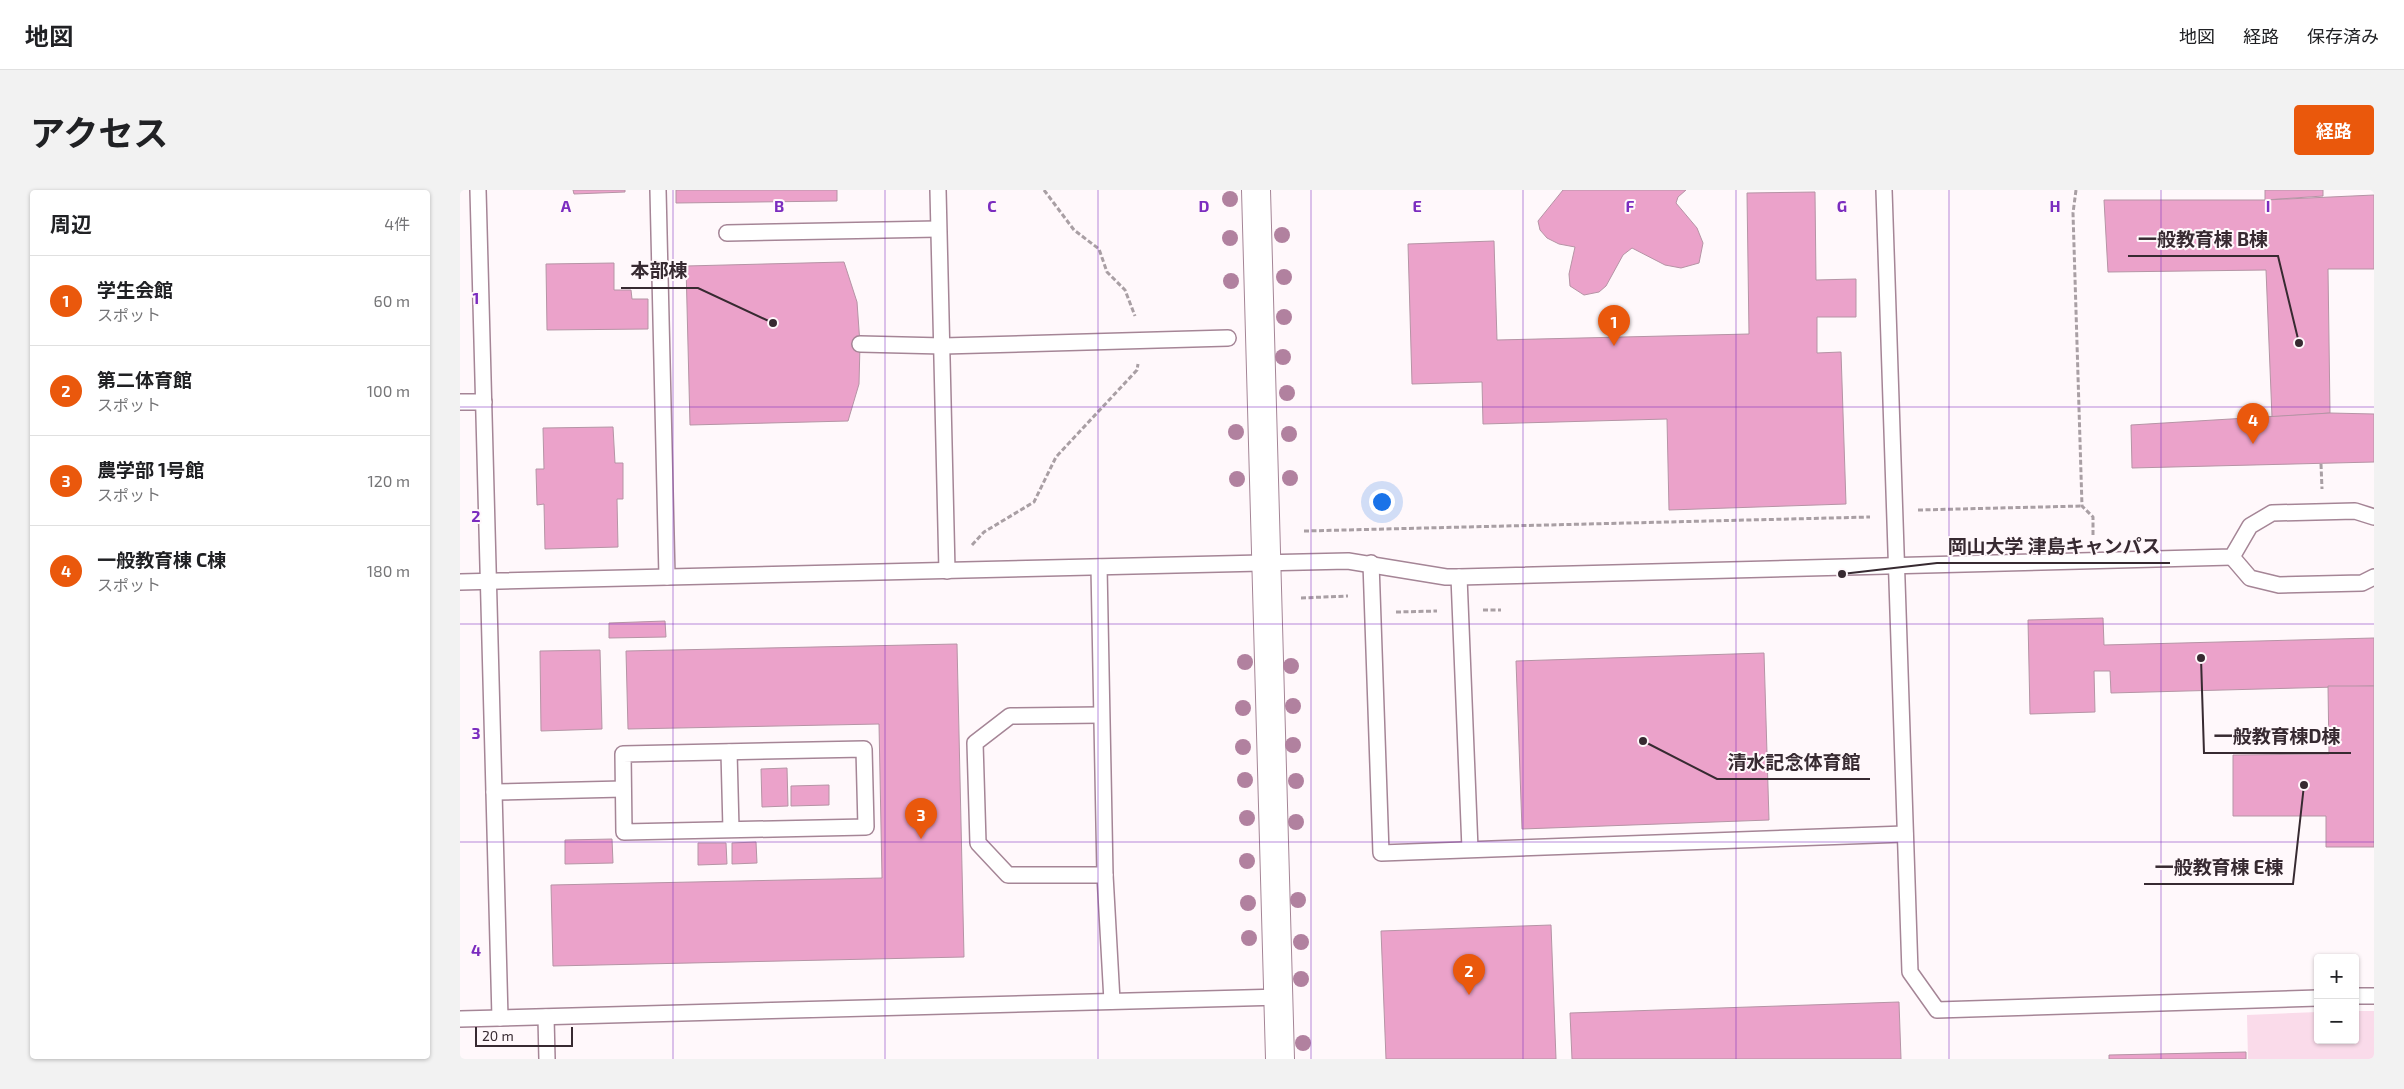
<!DOCTYPE html>
<html lang="ja">
<head>
<meta charset="utf-8">
<style>
  body { margin:0; font-family:"Exo 2","Noto Sans JP",sans-serif; background:#f2f2f2; color:#202124 }
  .controls { position:absolute; right:15px; bottom:15px; display:grid; overflow:hidden; border-radius:5px; box-shadow:0 1px 4px #0004 }
  .controls button { width:45px; height:45px; display:grid; place-items:center; padding:0; border:0; border-bottom:1px solid #e0e0e0; background:#fff; color:#202124; font:25px sans-serif }
  .scale { position:absolute; left:15px; bottom:12px; width:98px; box-sizing:border-box; padding-left:5px; border:2px solid #372a31; border-top:0; font-size:14px; line-height:18px; white-space:nowrap; color:#372a31; -webkit-text-stroke:4px #fff8fb; paint-order:stroke }
  .you { position:absolute; left:921px; top:311px; width:18px; height:18px; margin:-12px; border:4px solid #fff; border-radius:50%; background:#1a73e8; box-shadow:0 0 0 8px #1a73e833 }
  .badge { display:grid; place-items:center; width:32px; height:32px; border-radius:50%; background:#ea580c; color:#fff; font-size:16px; font-weight:700 }
  .pin { position:absolute; translate:-50% -41px; filter:drop-shadow(0 1px 2px #0008) }
  .pin::after { content:''; position:absolute; top:26px; width:18px; height:15px; background:inherit; clip-path:polygon(0 0,100% 0,50% 100%) }
  .list { margin:0; padding:0; list-style:none }
  h2 { display:flex; justify-content:space-between; align-items:center; height:65px; margin:0; padding:0 20px; font-size:21px }
  h2 small { font-size:16px; font-weight:400; color:#757577 }
  .list li { display:grid; grid-template-columns:32px 1fr auto; gap:15px; align-items:center; box-sizing:border-box; height:90px; padding:0 20px; border-top:1px solid #e0e0e0 }
  .list b { display:block; font-size:19px; white-space:nowrap }
  .list p { margin:0; font-size:16px; white-space:nowrap; color:#757577 }
  .list em { font-size:16px; font-style:normal; color:#757577 }
  .map { position:relative; flex:none; width:1914px; height:869px; overflow:hidden; border-radius:5px }
  header { display:flex; align-items:center; gap:30px; box-sizing:border-box; height:70px; padding:0 25px; background:#fff; border-bottom:1px solid #e0e0e0 }
  header strong { font-size:24px }
  nav { display:flex; gap:28px; margin-inline-start:auto; font-size:18px }
  .intro { display:flex; align-items:center; justify-content:space-between; box-sizing:border-box; height:120px; padding:0 30px }
  h1 { margin:0; font-size:35px }
  .button { padding:12px 22px; border-radius:5px; background:#ea580c; color:#fff; font-size:18px; font-weight:700 }
  main { display:flex; gap:30px; padding:0 30px }
  aside { flex:1; background:#fff; border-radius:5px; box-shadow:0 1px 4px #0004 }
  .map>svg:first-child { display:block }
  .green { fill:#fadbea }
  .building { fill:#eba2ca; stroke:#b594a5 }
  .lines { fill:none; stroke-linecap:round; stroke-linejoin:round }
  .lane-casing { stroke:#a58596; stroke-width:18 }
  .secondary-casing { stroke:#a58596; stroke-width:30 }
  .path { stroke:#a99fa4; stroke-width:3; stroke-dasharray:5 2.5; stroke-linecap:butt }
  .lane { stroke:#fff; stroke-width:15 }
  .secondary { stroke:#fff; stroke-width:28 }
  .tree { fill:#b1819f }
  .grid { fill:none; stroke:#7b2cbf; stroke-width:1; stroke-opacity:0.55 }
  .grid-label { font-size:16px; text-anchor:middle; font-weight:bold; fill:#7b2cbf; stroke:#fff8fb; stroke-width:4; stroke-linejoin:round; paint-order:stroke }
  .leader { fill:none; stroke:#372a31; stroke-width:2 }
  .callout-dot { fill:#372a31; stroke:#fff8fb; stroke-width:2 }
  .callout-label { font-size:19px; text-anchor:middle; font-weight:bold; fill:#372a31; stroke:#fff8fb; stroke-width:4; stroke-linejoin:round; paint-order:stroke }
</style>
</head>
<body>
<header>
<strong>地図</strong>
<nav><a>地図</a><a>経路</a><a>保存済み</a></nav>
</header>
<div class="intro"><h1>アクセス</h1><a class="button">経路</a></div>
<main>
<aside>
<h2>周辺<small>4件</small></h2>
<ul class="list">
<li><span class="badge">1</span><div><b>学生会館</b><p>スポット</p></div><em>60 m</em></li>
<li><span class="badge">2</span><div><b>第二体育館</b><p>スポット</p></div><em>100 m</em></li>
<li><span class="badge">3</span><div><b>農学部 1号館</b><p>スポット</p></div><em>120 m</em></li>
<li><span class="badge">4</span><div><b>一般教育棟 C棟</b><p>スポット</p></div><em>180 m</em></li>
</ul>
</aside>
<div class="map">
<svg width="1914" height="869" viewBox="0 0 1914 869">
  <rect width="100%" height="100%" fill="#fff8fb"/>
  <path class="green" d="M1895,821H1914V869H1788L1787,825L1858,822V850H1895Z"/>
  <g class="building">
    <path d="M113,0H165V2L114,4Z"/>
    <path d="M216,0H377V11L216,13Z"/>
    <path d="M1103,0H1226L1218,7L1216,13L1237,38L1243,53L1239,73L1221,78L1205,75L1172,58L1163,65L1146,96L1139,102L1124,105L1110,96L1109,84L1115,57L1099,54L1087,48L1080,40L1078,31Z"/>
    <path d="M1805,0H1863V6L1805,10Z"/>
    <path d="M1355,2L1356,90L1396,89V127H1357V163L1381,162L1386,314L1209,320L1207,229L1023,234L1022,192L952,194L948,54L1034,51L1037,150L1289,144L1287,3Z"/>
    <path d="M1914,5V79H1868L1870,223L1812,227L1806,80L1648,82L1644,10H1805Z"/>
    <path d="M384,72L397,112L400,154L399,194L388,231L230,235L226,76Z"/>
    <path d="M154,73V100H171L172,109H188V139L87,140L86,74Z"/>
    <path d="M1870,223L1914,224V272L1672,278L1671,235Z"/>
    <path d="M153,237L155,273H163V309H157L158,357L85,359L84,314L77,315L76,279H84L83,238Z"/>
    <path d="M1643,428L1644,455L1914,448V496L1651,503L1650,481H1634L1635,522L1570,524L1568,430Z"/>
    <path d="M205,431L206,447L149,448V433Z"/>
    <path d="M497,454L504,767L93,776L91,695L422,688L419,534L168,539L166,461Z"/>
    <path d="M140,460L142,539L81,541L80,461Z"/>
    <path d="M1304,463L1309,630L1062,639L1056,471Z"/>
    <path d="M1868,496H1914V657H1866V626H1773V565L1869,564Z"/>
    <path d="M327,578L328,616L302,617L301,579Z"/>
    <path d="M369,595V615L331,616V596Z"/>
    <path d="M152,649L153,673L105,674V650Z"/>
    <path d="M296,652L297,673L272,674V653Z"/>
    <path d="M238,653H266L267,674L238,675Z"/>
    <path d="M1091,735L1096,869H926L921,741Z"/>
    <path d="M1439,812L1441,869H1112L1110,823Z"/>
    <path d="M1786,862V869H1649V865Z"/>
  </g>
  <g class="lines">
    <defs>
      <g id="lane">
        <path d="M18,0L40,828"/>
        <path d="M198,0L207,387"/>
        <path d="M478,0L487,381"/>
        <path d="M1424,0L1450,782L1477,820L1858,808"/>
        <path d="M267,43L478,39"/>
        <path d="M400,154L483,156L768,148"/>
        <path d="M0,212H24"/>
        <path d="M1772,367L1790,388L1819,395L1902,393L1914,387"/>
        <path d="M911,373L921,663L1445,644"/>
        <path d="M639,377L645,685L652,811"/>
        <path d="M999,387L1010,659"/>
        <path d="M0,392L888,371L986,387H999L1772,367L1790,336L1812,323L1895,321L1914,327"/>
        <path d="M641,525L550,526L515,553L518,653L548,685H645"/>
        <path d="M404,559L406,637L164,642L163,564Z"/>
        <path d="M269,562L271,639"/>
        <path d="M34,602L163,599"/>
        <path d="M1895,806H1914"/>
        <path d="M86,827L87,869"/>
        <path d="M0,829L817,807"/>
      </g>
      <path id="secondary" d="M796,0L820,869"/>
    </defs>
    <use href="#lane" class="lane-casing"/>
    <use href="#secondary" class="secondary-casing"/>
    <g class="path">
      <path d="M584,0L614,40L639,59L647,82L665,100L675,126"/>
      <path d="M1616,0L1613,23L1622,316L1633,327V347"/>
      <path d="M1861,274L1862,299"/>
      <path d="M1458,320L1622,316"/>
      <path d="M844,341L1410,327"/>
      <path d="M512,355L524,342L574,312L596,267L677,180L678,174"/>
      <path d="M841,408L888,406"/>
      <path d="M1023,420H1041"/>
      <path d="M936,422L977,421"/>
    </g>
    <use href="#lane" class="lane"/>
    <use href="#secondary" class="secondary"/>
  </g>
  <g class="tree">
    <circle cx="770" cy="9" r="8"/>
    <circle cx="822" cy="45" r="8"/>
    <circle cx="770" cy="48" r="8"/>
    <circle cx="824" cy="87" r="8"/>
    <circle cx="771" cy="91" r="8"/>
    <circle cx="824" cy="127" r="8"/>
    <circle cx="823" cy="167" r="8"/>
    <circle cx="827" cy="203" r="8"/>
    <circle cx="776" cy="242" r="8"/>
    <circle cx="829" cy="244" r="8"/>
    <circle cx="830" cy="288" r="8"/>
    <circle cx="777" cy="289" r="8"/>
    <circle cx="785" cy="472" r="8"/>
    <circle cx="831" cy="476" r="8"/>
    <circle cx="833" cy="516" r="8"/>
    <circle cx="783" cy="518" r="8"/>
    <circle cx="833" cy="555" r="8"/>
    <circle cx="783" cy="557" r="8"/>
    <circle cx="785" cy="590" r="8"/>
    <circle cx="836" cy="591" r="8"/>
    <circle cx="787" cy="628" r="8"/>
    <circle cx="836" cy="632" r="8"/>
    <circle cx="787" cy="671" r="8"/>
    <circle cx="838" cy="710" r="8"/>
    <circle cx="788" cy="713" r="8"/>
    <circle cx="789" cy="748" r="8"/>
    <circle cx="841" cy="752" r="8"/>
    <circle cx="841" cy="789" r="8"/>
    <circle cx="843" cy="853" r="8"/>
  </g>
  <path class="grid" d="M213,0V869M425,0V869M638,0V869M851,0V869M1063,0V869M1276,0V869M1489,0V869M1701,0V869M0,217H1914M0,434H1914M0,652H1914"/>
  <g class="grid-label">
    <text x="106" y="22">A</text>
    <text x="319" y="22">B</text>
    <text x="532" y="22">C</text>
    <text x="744" y="22">D</text>
    <text x="957" y="22">E</text>
    <text x="1170" y="22">F</text>
    <text x="1382" y="22">G</text>
    <text x="1595" y="22">H</text>
    <text x="1808" y="22">I</text>
    <text x="16" y="114">1</text>
    <text x="16" y="332">2</text>
    <text x="16" y="549">3</text>
    <text x="16" y="766">4</text>
  </g>
  <path class="leader" d="M1839 153L1818 66H1668M313 133L238 98H161M1382 384L1477 373H1710M1741 468L1744 563H1891M1183 551L1257 589H1410M1844 595L1833 694H1684"/>
  <g class="callout-dot">
    <circle cx="1839" cy="153" r="5"/>
    <circle cx="313" cy="133" r="5"/>
    <circle cx="1382" cy="384" r="5"/>
    <circle cx="1741" cy="468" r="5"/>
    <circle cx="1183" cy="551" r="5"/>
    <circle cx="1844" cy="595" r="5"/>
  </g>
  <g class="callout-label">
    <text x="1743" y="56">一般教育棟 B棟</text>
    <text x="199" y="87">本部棟</text>
    <text x="1594" y="363">岡山大学 津島キャンパス</text>
    <text x="1817" y="553">一般教育棟D棟</text>
    <text x="1334" y="579">清水記念体育館</text>
    <text x="1759" y="684">一般教育棟 E棟</text>
  </g>
</svg>
<div class="controls">
<button>+</button>
<button>−</button>
</div>
<div class="scale">20 m</div>
<div class="you"></div>
<div class="pin badge" style="left:1154px;top:156px">1</div>
<div class="pin badge" style="left:1009px;top:805px">2</div>
<div class="pin badge" style="left:461px;top:649px">3</div>
<div class="pin badge" style="left:1793px;top:254px">4</div>
</div>
</main>
</body>
</html>
